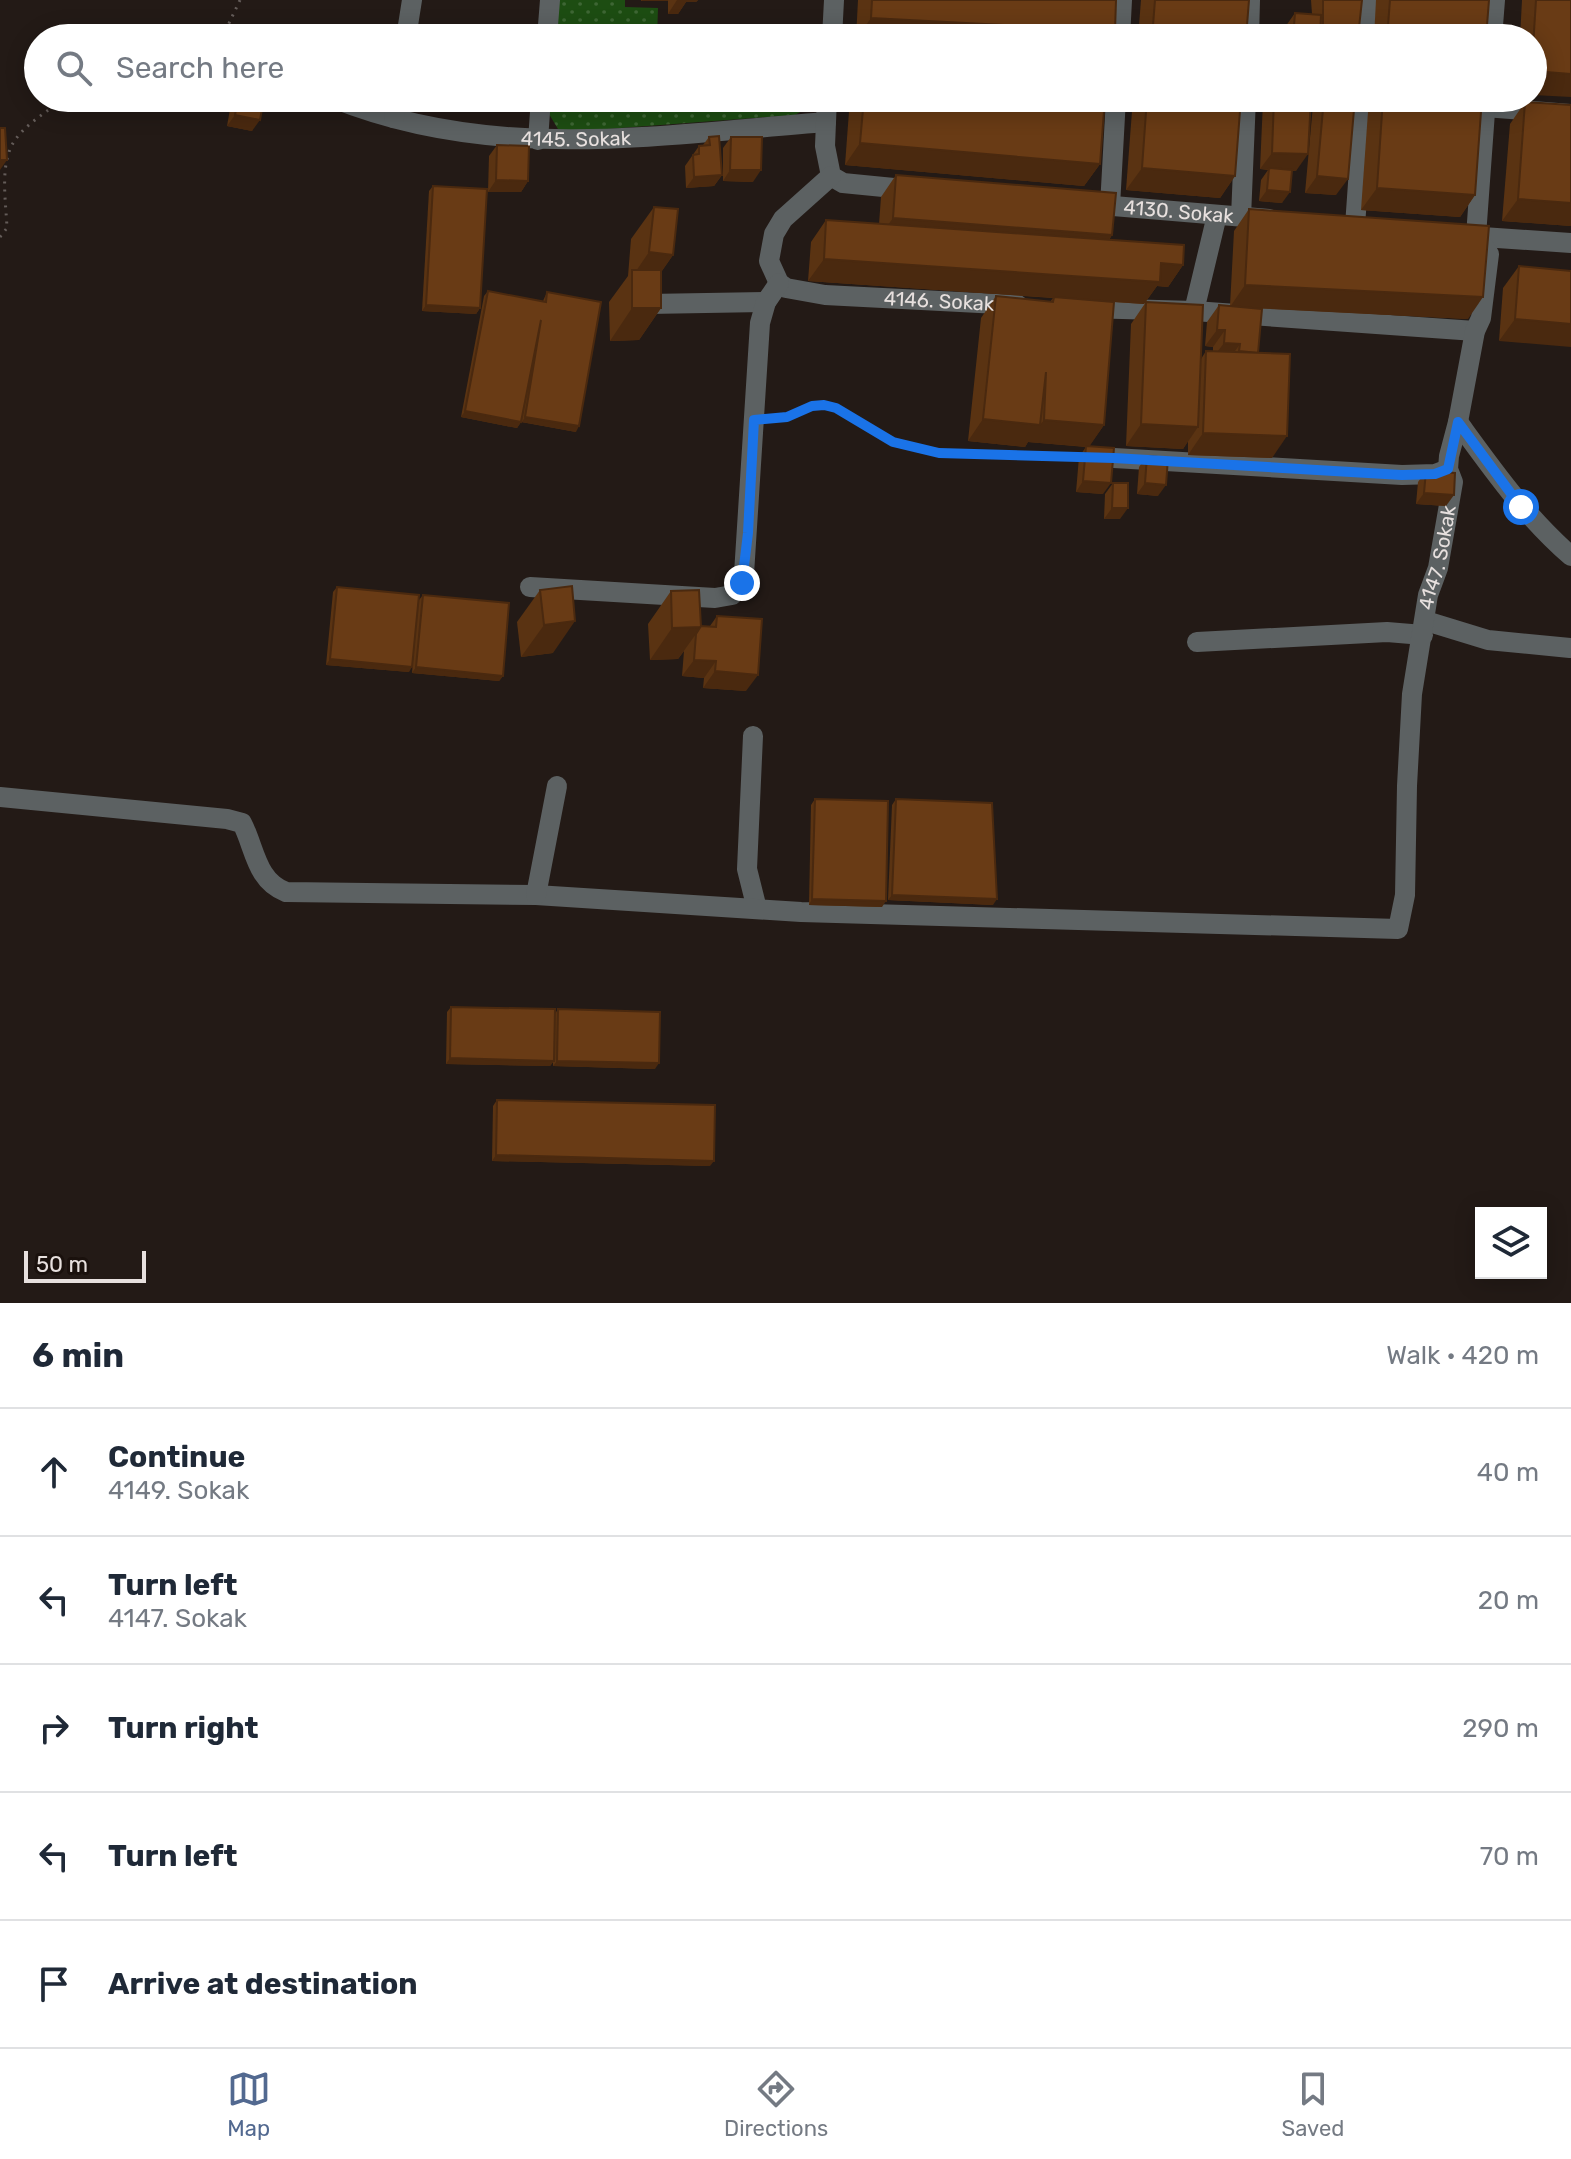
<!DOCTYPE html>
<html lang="en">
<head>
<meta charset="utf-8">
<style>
  body { margin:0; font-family:Rubik,sans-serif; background:#f6f6f7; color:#1f2937 }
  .controls { position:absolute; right:24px; bottom:24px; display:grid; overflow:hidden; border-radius:0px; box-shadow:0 4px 20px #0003 }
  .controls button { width:72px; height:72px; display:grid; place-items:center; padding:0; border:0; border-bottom:2px solid #e0e1e3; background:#fff; color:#1f2937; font:40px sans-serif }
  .scale { position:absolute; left:24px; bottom:20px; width:122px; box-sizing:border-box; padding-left:8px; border:4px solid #e7e0de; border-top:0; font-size:22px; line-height:28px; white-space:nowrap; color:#e7e0de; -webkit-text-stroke:6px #1a110d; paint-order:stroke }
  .stop { position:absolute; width:24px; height:24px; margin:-18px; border:6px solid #1a73e8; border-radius:50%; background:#fff }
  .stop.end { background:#1a73e8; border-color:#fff; box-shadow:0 2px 8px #0008 }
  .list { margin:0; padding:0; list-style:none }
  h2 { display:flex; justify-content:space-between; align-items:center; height:104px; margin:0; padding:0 32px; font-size:34px }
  h2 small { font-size:26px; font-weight:400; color:#747a83 }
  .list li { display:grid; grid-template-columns:52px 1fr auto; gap:24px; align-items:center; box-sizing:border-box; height:128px; padding:0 32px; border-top:2px solid #e0e1e3 }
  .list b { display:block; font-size:30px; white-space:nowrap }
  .list p { margin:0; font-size:26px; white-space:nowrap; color:#747a83 }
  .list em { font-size:26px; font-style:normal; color:#747a83 }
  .icon { flex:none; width:44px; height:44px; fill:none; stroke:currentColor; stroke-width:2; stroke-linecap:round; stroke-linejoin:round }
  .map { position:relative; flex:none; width:1571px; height:1303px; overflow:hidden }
  .search { position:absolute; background:#fff; box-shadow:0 4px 20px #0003; left:24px; right:24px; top:24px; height:88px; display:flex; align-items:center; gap:20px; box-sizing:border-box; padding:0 28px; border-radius:44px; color:#747a83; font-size:30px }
  .sheet { height:744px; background:#fff }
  nav { display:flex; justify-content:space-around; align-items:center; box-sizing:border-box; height:112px; border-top:2px solid #e0e1e3; background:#fff; font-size:22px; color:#747a83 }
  nav a { display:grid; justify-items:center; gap:4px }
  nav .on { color:#526990 }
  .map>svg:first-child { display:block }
  .grass { fill:url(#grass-dots) }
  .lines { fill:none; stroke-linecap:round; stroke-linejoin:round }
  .path { stroke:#645c59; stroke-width:3; stroke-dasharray:2 6; stroke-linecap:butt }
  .minor { stroke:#5c6162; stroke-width:20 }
  .wall { fill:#5a3312 }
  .shaded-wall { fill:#4a290f }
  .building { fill:#693b15; stroke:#4a290f; stroke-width:2 }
  .route { stroke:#1a73e8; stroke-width:10 }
  .labels { text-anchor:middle; stroke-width:8; stroke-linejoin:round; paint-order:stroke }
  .street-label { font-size:20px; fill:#e7e0de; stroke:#1a110d }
</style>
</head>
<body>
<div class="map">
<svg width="1571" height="1303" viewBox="0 0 1571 1303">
  <defs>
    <pattern id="grass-dots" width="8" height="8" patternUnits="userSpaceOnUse" patternTransform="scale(2)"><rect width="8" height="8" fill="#1d4d12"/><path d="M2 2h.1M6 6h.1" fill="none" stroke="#3e6634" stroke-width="1.8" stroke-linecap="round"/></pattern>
  </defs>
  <rect width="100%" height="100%" fill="#231a16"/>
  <g class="grass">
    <path d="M559,0H625V7L658,8L657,38H556Z"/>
    <path d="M550,98H812L807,108L795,115L567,132L558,129L549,114Z"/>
  </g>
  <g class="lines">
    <g class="path">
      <path d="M222,38L240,0"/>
      <path d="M0,237L7,228C6,203 0,168 12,145C22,126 48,111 65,98"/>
      <path d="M770,420L787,417L812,406L824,405L836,408L880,436L922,450L1080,457"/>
    </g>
    <g class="minor">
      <path d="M406,38L412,0"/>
      <path d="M547,38L550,0"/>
      <path d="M832,38L834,0"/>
      <path d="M1120,38L1122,0"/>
      <path d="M1249,38L1250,0"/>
      <path d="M1367,38L1370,0"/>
      <path d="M1492,38L1495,0"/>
      <path id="s1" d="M333,98C494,163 658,135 826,122"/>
      <path d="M827,98L825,146L831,176L843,183L853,184L914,190"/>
      <path d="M1485,107L1571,114"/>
      <path d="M394,118L397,98"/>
      <path d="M538,140L541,98"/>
      <path id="s2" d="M831,176L783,219L774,234L769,261L779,283L786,288L825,295L1018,305"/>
      <path id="s3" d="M1089,204L1269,219"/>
      <path d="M1110,206L1116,98"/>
      <path d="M1241,217L1246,98"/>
      <path d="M1355,226L1364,98"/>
      <path d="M1468,236L1571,243"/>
      <path d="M648,304L766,302"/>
      <path d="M1086,308L1194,311L1475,331"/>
      <path d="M1194,311L1217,215"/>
      <path d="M1458,422C1493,470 1526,517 1571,556"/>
      <path d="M1114,458L1402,475L1435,474L1448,469"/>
      <path d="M530,587L715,598L732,595L742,583L744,574L760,323L766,302L779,283"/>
      <path d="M1426,621L1488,640L1570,648"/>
      <path d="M1197,642L1387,632L1423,635"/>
      <path d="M753,736L747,869L757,909"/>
      <path id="s4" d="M0,797L227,819L242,823C255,848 256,881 286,892L536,895L801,912L1398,929L1405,895L1407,786L1412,694L1428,595L1438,568L1453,482L1448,469L1449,456L1458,422L1475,331L1481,318L1489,254L1476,236L1486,98"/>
      <path d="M536,895L557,786"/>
    </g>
  </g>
  <g class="wall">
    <path d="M641,0H698L696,2H686L678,14H668V1H641Z"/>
    <path d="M858,0H1116L1110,38H856Z"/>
    <path d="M1141,0H1249L1246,38H1138Z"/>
    <path d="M1311,0H1362L1358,38H1282L1283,30L1295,13L1312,14Z"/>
    <path d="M1376,0H1489L1486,38H1374Z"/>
    <path d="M1522,0H1571L1533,95V38H1520Z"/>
    <path d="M232,98H264L252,131L227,126Z"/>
    <path d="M850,98H1105L1100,164L1084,186L845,165Z"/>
    <path d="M1133,98H1241L1235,176L1220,198L1126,190Z"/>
    <path d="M1266,98H1311L1296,171H1292L1282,203L1259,201L1261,180L1268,170L1260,169L1263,101Z"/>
    <path d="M1317,98H1355L1336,195L1305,193L1313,105Z"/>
    <path d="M1369,98H1482L1475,195L1460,217L1361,210Z"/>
    <path d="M1525,102L1571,226L1502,221L1510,124Z"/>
    <path d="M709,137L722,175L714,186L686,188L685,166L699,146L703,145Z"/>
    <path d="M731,137L753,182L723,181V148Z"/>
    <path d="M497,145L528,181L521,192H488L489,156Z"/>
    <path d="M896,175L1112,235L1109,240L1183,265L1168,287L1157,286L1144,304L1114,302L1104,425L1089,446L1103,494L1076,492L1079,457L1086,447L1028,442L1025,447L968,441L981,318L996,296L1050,302L1053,298L808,281L811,242L826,220L879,224L881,197Z"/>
    <path d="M433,186L480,308L476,314L422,311L429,191Z"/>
    <path d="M654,207L673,255L661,272V308L639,340L610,341L609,302L628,276L631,239Z"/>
    <path d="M1249,209L1468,319L1237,307L1258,353L1272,458L1188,455V441L1183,449L1126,446L1131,324L1146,302L1201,359L1206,351L1213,352V347L1205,346L1207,322L1219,305L1230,306L1234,231Z"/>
    <path d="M1519,266L1571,271L1499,341L1503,288Z"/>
    <path d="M488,291L543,301L547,292L576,432L521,422L517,428L461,417L484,296Z"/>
    <path d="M1147,456L1158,496L1137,494L1139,467Z"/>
    <path d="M1426,471L1446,506L1416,504L1418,482Z"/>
    <path d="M1113,483L1120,519H1104L1105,494Z"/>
    <path d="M337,587L419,600L423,595L503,676L499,681L412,673L415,637L409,672L326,665L333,592Z"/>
    <path d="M540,590L553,653L521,657L517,622Z"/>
    <path d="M671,591L701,626H710L717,616L746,691L703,688L704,678L682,676L684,651L678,659L650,660L648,624Z"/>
    <path d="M815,799L882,907L809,905L811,805Z"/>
    <path d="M896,799L993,905L888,900L892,805Z"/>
    <path d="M451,1007L555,1014L558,1009L655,1069L553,1066V1062L550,1066L446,1064L447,1012Z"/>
    <path d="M497,1100L710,1166L492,1161L493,1106Z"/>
  </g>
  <g class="shaded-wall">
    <path d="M642,0H668V1H641Z"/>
    <path d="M677,0H698L696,2H686L678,14H668Z"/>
    <path d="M871,18L1115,31L1110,38H857Z"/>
    <path d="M1323,35L1358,37L1321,38Z"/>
    <path d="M1533,71L1571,74V97L1533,95Z"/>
    <path d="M235,115L260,120L252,131L227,126Z"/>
    <path d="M860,143L1100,164L1084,186L845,165Z"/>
    <path d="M1272,153L1308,154L1296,171L1260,169Z"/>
    <path d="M0,160H7L0,170Z"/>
    <path d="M1142,168L1235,176L1220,198L1126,190Z"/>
    <path d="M730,170H761L753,182L723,181Z"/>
    <path d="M722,175L714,186L686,188L694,177Z"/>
    <path d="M1317,176L1348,179L1336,195L1305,193Z"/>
    <path d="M496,180L528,181L521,192H488Z"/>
    <path d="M1377,188L1475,195L1460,217L1361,210Z"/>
    <path d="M1267,190L1290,192L1282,203L1259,201Z"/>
    <path d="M1518,199L1571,203V226L1502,221Z"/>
    <path d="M893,218L1112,235L1097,257L877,240Z"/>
    <path d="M649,252L673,255L651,287L632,277Z"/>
    <path d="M824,259L1161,263L1183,265L1168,287L1157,286L1144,304L808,281Z"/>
    <path d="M1245,285L1483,297L1468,319L1230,307Z"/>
    <path d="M426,305L480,308L476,314L422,311Z"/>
    <path d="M632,308H661L639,340L610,341Z"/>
    <path d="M1515,319L1571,324V347L1499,341Z"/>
    <path d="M1217,330H1225L1213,347L1205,346Z"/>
    <path d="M1224,343L1240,344L1228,361L1212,359Z"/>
    <path d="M465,411L521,422L517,428L461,417Z"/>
    <path d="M525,417L579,426L576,432L522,422Z"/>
    <path d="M983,419L1040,425L1044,420L1104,425L1089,447L1028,442L1025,447L968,441Z"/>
    <path d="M1141,424L1198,427L1183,449L1126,446Z"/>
    <path d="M1203,433L1287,436L1272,458L1188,455Z"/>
    <path d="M1083,481L1111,483L1103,494L1076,492Z"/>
    <path d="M1145,483L1166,485L1158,496L1137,494Z"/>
    <path d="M1424,493L1454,495L1446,506L1416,504Z"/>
    <path d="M1112,508H1128L1120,519H1104Z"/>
    <path d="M575,621L553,653L521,657L544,625Z"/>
    <path d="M701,627L678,659L650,660L672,628Z"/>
    <path d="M330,659L412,667L409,672L326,665Z"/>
    <path d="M694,660L716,661L704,678L682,676Z"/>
    <path d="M416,667L503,676L499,681L412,673Z"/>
    <path d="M715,671L758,675L746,691L703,688Z"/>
    <path d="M892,895L997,899L993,905L888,900Z"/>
    <path d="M812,899L886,901L882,907L809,905Z"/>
    <path d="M450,1058L554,1061L550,1066L446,1064Z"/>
    <path d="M557,1061L659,1063L655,1069L553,1066Z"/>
    <path d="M496,1155L714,1161L710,1166L492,1161Z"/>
  </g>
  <g class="building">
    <path d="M872,0H1116L1115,31L871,18Z"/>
    <path d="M1155,0H1249L1246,38H1152Z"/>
    <path d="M1323,0H1362L1358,37L1323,35Z"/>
    <path d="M1390,0H1489L1486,38H1387Z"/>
    <path d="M1536,0H1571V74L1533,71V47Z"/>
    <path d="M1295,13L1321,15L1320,38H1293Z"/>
    <path d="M238,98H264L260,120L235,115Z"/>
    <path d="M864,98H1105L1100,164L860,143Z"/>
    <path d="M1147,98H1241L1235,176L1142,168Z"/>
    <path d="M1274,98H1311L1308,154L1272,153Z"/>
    <path d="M1324,98H1355L1348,179L1317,176Z"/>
    <path d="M1383,98H1482L1475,195L1377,188Z"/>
    <path d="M1525,102L1571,105V203L1518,199Z"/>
    <path d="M0,128H5L7,160H0Z"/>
    <path d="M719,136L722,175L694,177L693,155L699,154V146L710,145L709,137Z"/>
    <path d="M731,137H762L761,170H730Z"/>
    <path d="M497,145L529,146L528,181L496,180Z"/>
    <path d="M1269,168L1292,170L1290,192L1267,190Z"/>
    <path d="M896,175L1116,193L1112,235L893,218Z"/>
    <path d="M433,186L487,189L480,308L426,305Z"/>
    <path d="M654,207L678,209L673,255L649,252Z"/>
    <path d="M1249,209L1489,226L1483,297L1245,285Z"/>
    <path d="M826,220L1184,245L1183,265L1161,263L1160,282L824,259Z"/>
    <path d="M1519,266L1571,271V324L1515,319Z"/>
    <rect x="632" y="270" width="29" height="38"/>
    <path d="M488,291L546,302L547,292L601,302L579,426L525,417L541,320L521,422L465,411Z"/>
    <path d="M996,296L1053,302L1054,297L1114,302L1104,425L1044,420L1046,372L1040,425L983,419Z"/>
    <path d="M1146,302L1203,305L1198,427L1141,424Z"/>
    <path d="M1219,305L1262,309L1258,353L1239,351L1240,344L1224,343L1225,330H1217Z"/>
    <path d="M1206,351L1290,354L1287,436L1203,433Z"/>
    <path d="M1086,446L1114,448L1111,483L1083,481Z"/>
    <path d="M1147,456L1168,458L1166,485L1145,483Z"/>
    <path d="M1426,471L1455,473L1454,495L1424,493Z"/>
    <path d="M1113,483H1128V508H1112Z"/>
    <path d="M572,586L575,621L544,625L540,590Z"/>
    <path d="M337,587L419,595L412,667L330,659Z"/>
    <path d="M699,590L701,627L672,628L671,591Z"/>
    <path d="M423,595L509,603L503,676L416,667Z"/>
    <path d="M717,616L762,619L758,675L715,671L716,661L694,660L696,634L701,626L716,627Z"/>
    <path d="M815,799L888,801L886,901L812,899Z"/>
    <path d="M896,799L992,803L997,899L892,895Z"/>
    <path d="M451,1007L555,1009L554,1061L450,1058Z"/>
    <path d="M558,1009L660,1012L659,1063L557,1061Z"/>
    <path d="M497,1100L715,1105L714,1161L496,1155Z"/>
  </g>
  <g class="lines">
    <path class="route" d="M742,583L748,533L754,420L787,417L812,406L824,405L836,408L893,442L939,453L1114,458L1402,475L1435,474L1448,469L1458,422L1521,507"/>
  </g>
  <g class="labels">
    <g class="street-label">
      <text dy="7" stroke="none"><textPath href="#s1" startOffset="248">4145. Sokak</textPath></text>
      <text dy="7" stroke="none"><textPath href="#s3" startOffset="90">4130. Sokak</textPath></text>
      <text dy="7" stroke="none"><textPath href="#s2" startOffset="296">4146. Sokak</textPath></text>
      <text dy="7" stroke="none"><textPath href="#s4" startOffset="1816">4147. Sokak</textPath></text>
    </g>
  </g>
</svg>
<div class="controls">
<button><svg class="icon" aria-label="layers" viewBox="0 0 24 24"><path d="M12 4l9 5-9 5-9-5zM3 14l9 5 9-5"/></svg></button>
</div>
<div class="scale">50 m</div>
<div class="stop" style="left:1521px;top:507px"></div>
<div class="stop end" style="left:742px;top:583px"></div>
<div class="search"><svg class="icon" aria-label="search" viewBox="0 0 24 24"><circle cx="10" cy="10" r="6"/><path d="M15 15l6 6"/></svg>Search here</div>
</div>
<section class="sheet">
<h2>6 min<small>Walk · 420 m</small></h2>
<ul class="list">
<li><svg class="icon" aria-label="ahead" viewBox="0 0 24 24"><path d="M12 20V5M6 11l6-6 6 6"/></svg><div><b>Continue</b><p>4149. Sokak</p></div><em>40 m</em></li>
<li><svg class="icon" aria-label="left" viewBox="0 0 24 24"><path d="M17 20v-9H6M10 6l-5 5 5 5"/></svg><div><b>Turn left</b><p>4147. Sokak</p></div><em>20 m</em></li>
<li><svg class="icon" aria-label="right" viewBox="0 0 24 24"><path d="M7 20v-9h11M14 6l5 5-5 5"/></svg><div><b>Turn right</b></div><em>290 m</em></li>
<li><svg class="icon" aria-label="left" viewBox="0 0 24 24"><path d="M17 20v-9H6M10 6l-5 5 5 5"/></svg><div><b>Turn left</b></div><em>70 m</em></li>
<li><svg class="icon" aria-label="arrive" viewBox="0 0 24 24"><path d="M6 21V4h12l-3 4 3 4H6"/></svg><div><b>Arrive at destination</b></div></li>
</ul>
</section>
<nav>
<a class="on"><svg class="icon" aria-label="map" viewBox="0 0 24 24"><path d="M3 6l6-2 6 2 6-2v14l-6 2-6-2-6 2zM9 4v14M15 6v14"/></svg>Map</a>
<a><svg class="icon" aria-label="directions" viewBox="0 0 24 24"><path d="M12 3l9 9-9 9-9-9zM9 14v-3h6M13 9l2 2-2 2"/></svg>Directions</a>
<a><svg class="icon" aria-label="saved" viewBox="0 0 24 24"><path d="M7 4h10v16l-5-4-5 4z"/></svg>Saved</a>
</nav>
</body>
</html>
